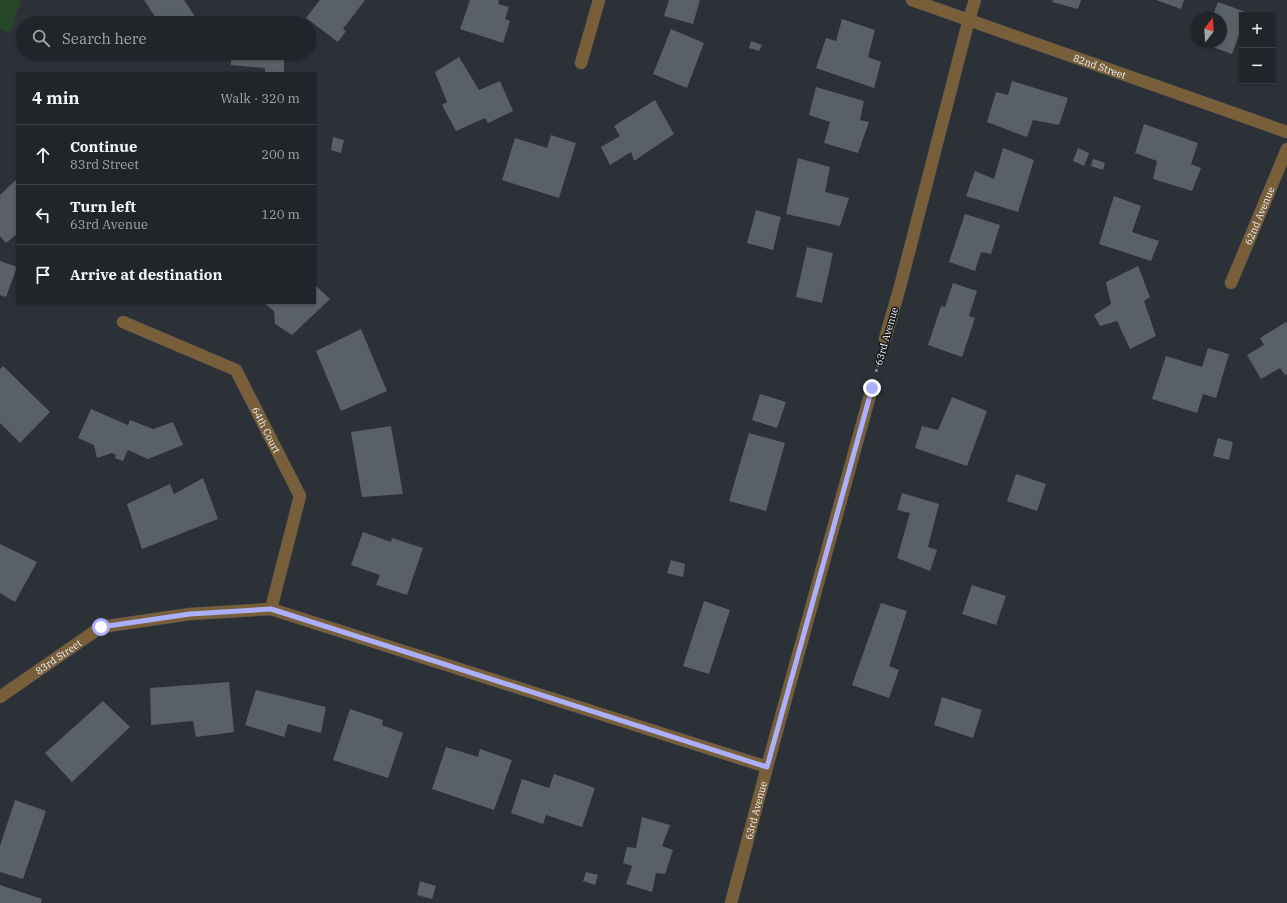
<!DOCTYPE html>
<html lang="en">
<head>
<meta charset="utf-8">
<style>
  body { margin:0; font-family:"IBM Plex Serif",serif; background:#2d3135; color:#f1f3f6 }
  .controls { position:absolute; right:12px; top:12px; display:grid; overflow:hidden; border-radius:0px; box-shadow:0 1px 3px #0004 }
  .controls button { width:36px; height:36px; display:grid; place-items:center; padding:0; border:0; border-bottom:1px solid #3d4246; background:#202529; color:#f1f3f6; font:20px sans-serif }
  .compass { position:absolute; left:1191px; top:12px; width:36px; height:36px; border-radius:50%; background:#202529; box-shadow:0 1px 3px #0004; rotate:17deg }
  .stop { position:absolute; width:12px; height:12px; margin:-9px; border:3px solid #acaffb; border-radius:50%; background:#fff }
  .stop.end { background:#acaffb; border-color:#fff; box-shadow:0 1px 4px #0008 }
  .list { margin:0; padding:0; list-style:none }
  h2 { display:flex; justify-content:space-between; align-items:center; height:52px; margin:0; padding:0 16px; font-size:17px }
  h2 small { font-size:13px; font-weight:400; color:#a2a5a8 }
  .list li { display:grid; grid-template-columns:26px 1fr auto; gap:12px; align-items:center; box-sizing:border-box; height:60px; padding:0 16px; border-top:1px solid #3d4246 }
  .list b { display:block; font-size:15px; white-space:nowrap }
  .list p { margin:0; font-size:13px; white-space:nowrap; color:#a2a5a8 }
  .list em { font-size:13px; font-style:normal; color:#a2a5a8 }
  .icon { flex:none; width:22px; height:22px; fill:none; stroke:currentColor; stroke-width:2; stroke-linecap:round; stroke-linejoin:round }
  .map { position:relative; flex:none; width:1287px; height:903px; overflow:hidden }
  .search { position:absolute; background:#202529; box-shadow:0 1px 3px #0004; left:16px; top:16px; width:300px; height:44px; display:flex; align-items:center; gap:10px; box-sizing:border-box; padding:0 14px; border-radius:22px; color:#a2a5a8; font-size:15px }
  .panel { position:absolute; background:#202529; box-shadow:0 1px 3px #0004; left:16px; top:72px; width:300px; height:232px; border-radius:0px }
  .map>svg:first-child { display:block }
  .green { fill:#254727 }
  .building { fill:#596066 }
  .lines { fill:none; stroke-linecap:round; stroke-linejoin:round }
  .minor-casing { stroke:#464c52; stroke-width:13 }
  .path { stroke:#868b90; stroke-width:2.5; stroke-dasharray:3 3; stroke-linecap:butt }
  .minor { stroke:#795f39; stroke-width:12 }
  .route { stroke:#acaffb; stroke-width:5 }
  .labels { text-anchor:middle; stroke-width:3; stroke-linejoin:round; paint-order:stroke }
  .street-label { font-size:10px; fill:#eef2f6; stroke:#16191b }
</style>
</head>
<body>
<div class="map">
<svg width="1287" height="903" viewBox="0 0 1287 903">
  <rect width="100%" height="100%" fill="#2b3137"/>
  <path class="green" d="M0,0H21L10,33L0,29Z"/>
  <g class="building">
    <path d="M144,0H184L199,23H159Z"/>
    <path d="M320,0H365L343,29L346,31L338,42L306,18Z"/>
    <path d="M470,0H499L498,4L509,7L505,19L510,21L503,43L460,29Z"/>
    <path d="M669,0H700L693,24L664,16Z"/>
    <path d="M1053,0H1081L1078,9L1052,2Z"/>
    <path d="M1156,0H1184L1181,9Z"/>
    <path d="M1218,2L1254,15H1242V36L1239,35L1232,54L1204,44V42H1221V18H1212Z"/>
    <path d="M842,19L875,30L868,57L881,62L874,88L816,68L826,38L836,41Z"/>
    <path d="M671,29L704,43L687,88L653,74Z"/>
    <path d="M751,41L762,45L759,51L749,48Z"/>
    <path d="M231,53H284V73H265V68L231,65Z"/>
    <path d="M459,57L479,90L500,81L513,111L488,123L485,118L456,131L442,105L447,102L435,72Z"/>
    <path d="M1012,81L1068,98L1059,125L1033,120L1027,137L987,122L996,92L1008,95Z"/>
    <path d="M816,87L864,101L860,120L869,122L858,153L824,143L830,122L809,115Z"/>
    <path d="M655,100L674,134L634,161L631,152L610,165L601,147L620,136L614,126Z"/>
    <path d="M1144,124L1198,143L1191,164L1201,168L1192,191L1153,179L1157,161L1135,153Z"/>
    <path d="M551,135L576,143L559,198L502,180L515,138L547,148Z"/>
    <path d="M333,137L344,140L341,153L331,150Z"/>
    <path d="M1003,148L1034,160L1018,212L966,196L975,171L994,179Z"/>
    <path d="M1078,148L1089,153L1084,166L1073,161Z"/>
    <path d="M798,158L830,167L825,192L849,198L840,226L786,214Z"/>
    <path d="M1093,159L1105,163L1103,170L1091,166Z"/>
    <path d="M17,179V234L6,243L0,236V195Z"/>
    <path d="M1114,196L1141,206L1132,232L1159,241L1151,261L1099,244Z"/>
    <path d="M756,210L781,217L773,250L747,243Z"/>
    <path d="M965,214L1000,225L991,254L981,252L975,271L949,262Z"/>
    <path d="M807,247L833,253L822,303L796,297Z"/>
    <path d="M0,261L17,267L6,297L0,295Z"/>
    <path d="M1138,266L1150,297L1144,301L1156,336L1130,349L1117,321L1100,326L1094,315L1111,304L1106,282Z"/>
    <path d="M953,283L977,291L969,316L975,318L962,357L928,345L941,306L945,307Z"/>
    <path d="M315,285L330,299L292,335L275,324L274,311L264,303H315Z"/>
    <path d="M1286,322L1287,324V374L1285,375L1280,368L1261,379L1247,355L1264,345L1260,338Z"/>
    <path d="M361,329L387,391L341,411L316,351Z"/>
    <path d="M1208,348L1229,354L1216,398L1203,394L1197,413L1152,399L1166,356L1202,367Z"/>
    <path d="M3,366L50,412L20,443L0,423V369Z"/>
    <path d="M760,394L786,402L777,428L752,420Z"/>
    <path d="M952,397L987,411L967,466L915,448L922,426L938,430Z"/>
    <path d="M91,409L128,425L130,420L153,429L173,422L183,445L148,459L128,450L123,461L115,458L116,455L112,453L97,458L94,445L78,438Z"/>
    <path d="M391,426L403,494L362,497L351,432Z"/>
    <path d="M749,433L785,443L766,511L729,501Z"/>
    <path d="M1218,438L1233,442L1229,460L1213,456Z"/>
    <path d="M1016,474L1046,484L1037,511L1007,501Z"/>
    <path d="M203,478L218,519L142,549L127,504L170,484L174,494Z"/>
    <path d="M902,493L939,504L928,547L937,550L930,571L897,558L910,513L897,510Z"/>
    <path d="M363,532L391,542L392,538L423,548L407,595L376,585L380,575L351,565Z"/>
    <path d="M0,544L37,562L15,602L0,593Z"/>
    <path d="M671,560L685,564L683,577L667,573Z"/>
    <path d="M972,585L1006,596L996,625L962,614Z"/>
    <path d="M704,601L730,610L709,674L683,666Z"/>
    <path d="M881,603L907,611L889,666L899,670L889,698L852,685Z"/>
    <path d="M229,682L234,732L196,737L193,721L151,725L150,688Z"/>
    <path d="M256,690L326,707L321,733L288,724L284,737L245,725Z"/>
    <path d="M942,697L982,710L973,738L934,725Z"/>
    <path d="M103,701L130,727L72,782L45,753Z"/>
    <path d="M350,709L383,720L382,725L403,733L388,778L333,760Z"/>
    <path d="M446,747L478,757L480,749L512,760L494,810L432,789Z"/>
    <path d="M554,774L595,788L582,827L546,815L543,824L511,813L522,779L549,788Z"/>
    <path d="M15,800L46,811L23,879L0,872V846Z"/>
    <path d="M642,817L670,825L662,846L673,850L665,874L656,873L652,892L626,884L632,866L623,863L627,847L636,848Z"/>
    <path d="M586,872L598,875L595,885L583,881Z"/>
    <path d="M420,881L436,886L432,899L417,895Z"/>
    <path d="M0,885L42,899L41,903H0Z"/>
  </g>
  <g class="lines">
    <defs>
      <g id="minor">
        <path id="s1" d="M912,0L1287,132"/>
        <path d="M581,63L599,0"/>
        <path id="s2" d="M1231,283L1287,149"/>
        <path id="s3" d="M123,322L236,370L300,496L271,609"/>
        <path d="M885,339L901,283L969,19L975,0"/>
        <path id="s4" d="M0,697L101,627L190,614L271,609L767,767"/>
        <path id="s5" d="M731,903L767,767L872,388"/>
      </g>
    </defs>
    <use href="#minor" class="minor-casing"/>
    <path class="path" d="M876,372L881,355"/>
    <use href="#minor" class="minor"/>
  </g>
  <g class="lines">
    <path class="route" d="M101,627L190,614L271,609L767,767L872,388"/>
  </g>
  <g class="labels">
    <g class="street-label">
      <text dy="4" stroke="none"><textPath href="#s1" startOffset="199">82nd Street</textPath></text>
      <text dy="4" stroke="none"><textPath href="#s2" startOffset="73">62nd Avenue</textPath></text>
      <text transform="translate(886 336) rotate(-74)" y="4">63rd Avenue</text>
      <text dy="4" stroke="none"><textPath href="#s3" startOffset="190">64th Court</textPath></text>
      <text dy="4" stroke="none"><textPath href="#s4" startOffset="71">83rd Street</textPath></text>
      <text dy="4" stroke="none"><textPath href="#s5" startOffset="96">63rd Avenue</textPath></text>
    </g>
  </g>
</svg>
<div class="controls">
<button>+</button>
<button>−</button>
</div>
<svg class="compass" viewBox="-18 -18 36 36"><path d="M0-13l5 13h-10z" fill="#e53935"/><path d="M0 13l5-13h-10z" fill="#a2a5a8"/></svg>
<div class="stop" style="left:101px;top:627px"></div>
<div class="stop end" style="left:872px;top:388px"></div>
<div class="search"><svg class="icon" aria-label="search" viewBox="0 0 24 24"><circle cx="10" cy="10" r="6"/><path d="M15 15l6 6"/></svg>Search here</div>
<section class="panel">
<h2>4 min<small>Walk · 320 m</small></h2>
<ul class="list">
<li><svg class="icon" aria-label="ahead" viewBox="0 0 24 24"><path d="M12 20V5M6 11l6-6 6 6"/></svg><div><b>Continue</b><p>83rd Street</p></div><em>200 m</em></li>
<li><svg class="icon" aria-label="left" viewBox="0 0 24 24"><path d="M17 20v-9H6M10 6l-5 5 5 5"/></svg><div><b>Turn left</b><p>63rd Avenue</p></div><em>120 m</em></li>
<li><svg class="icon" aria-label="arrive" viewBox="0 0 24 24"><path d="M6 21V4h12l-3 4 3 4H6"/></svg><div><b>Arrive at destination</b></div></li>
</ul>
</section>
</div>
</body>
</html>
